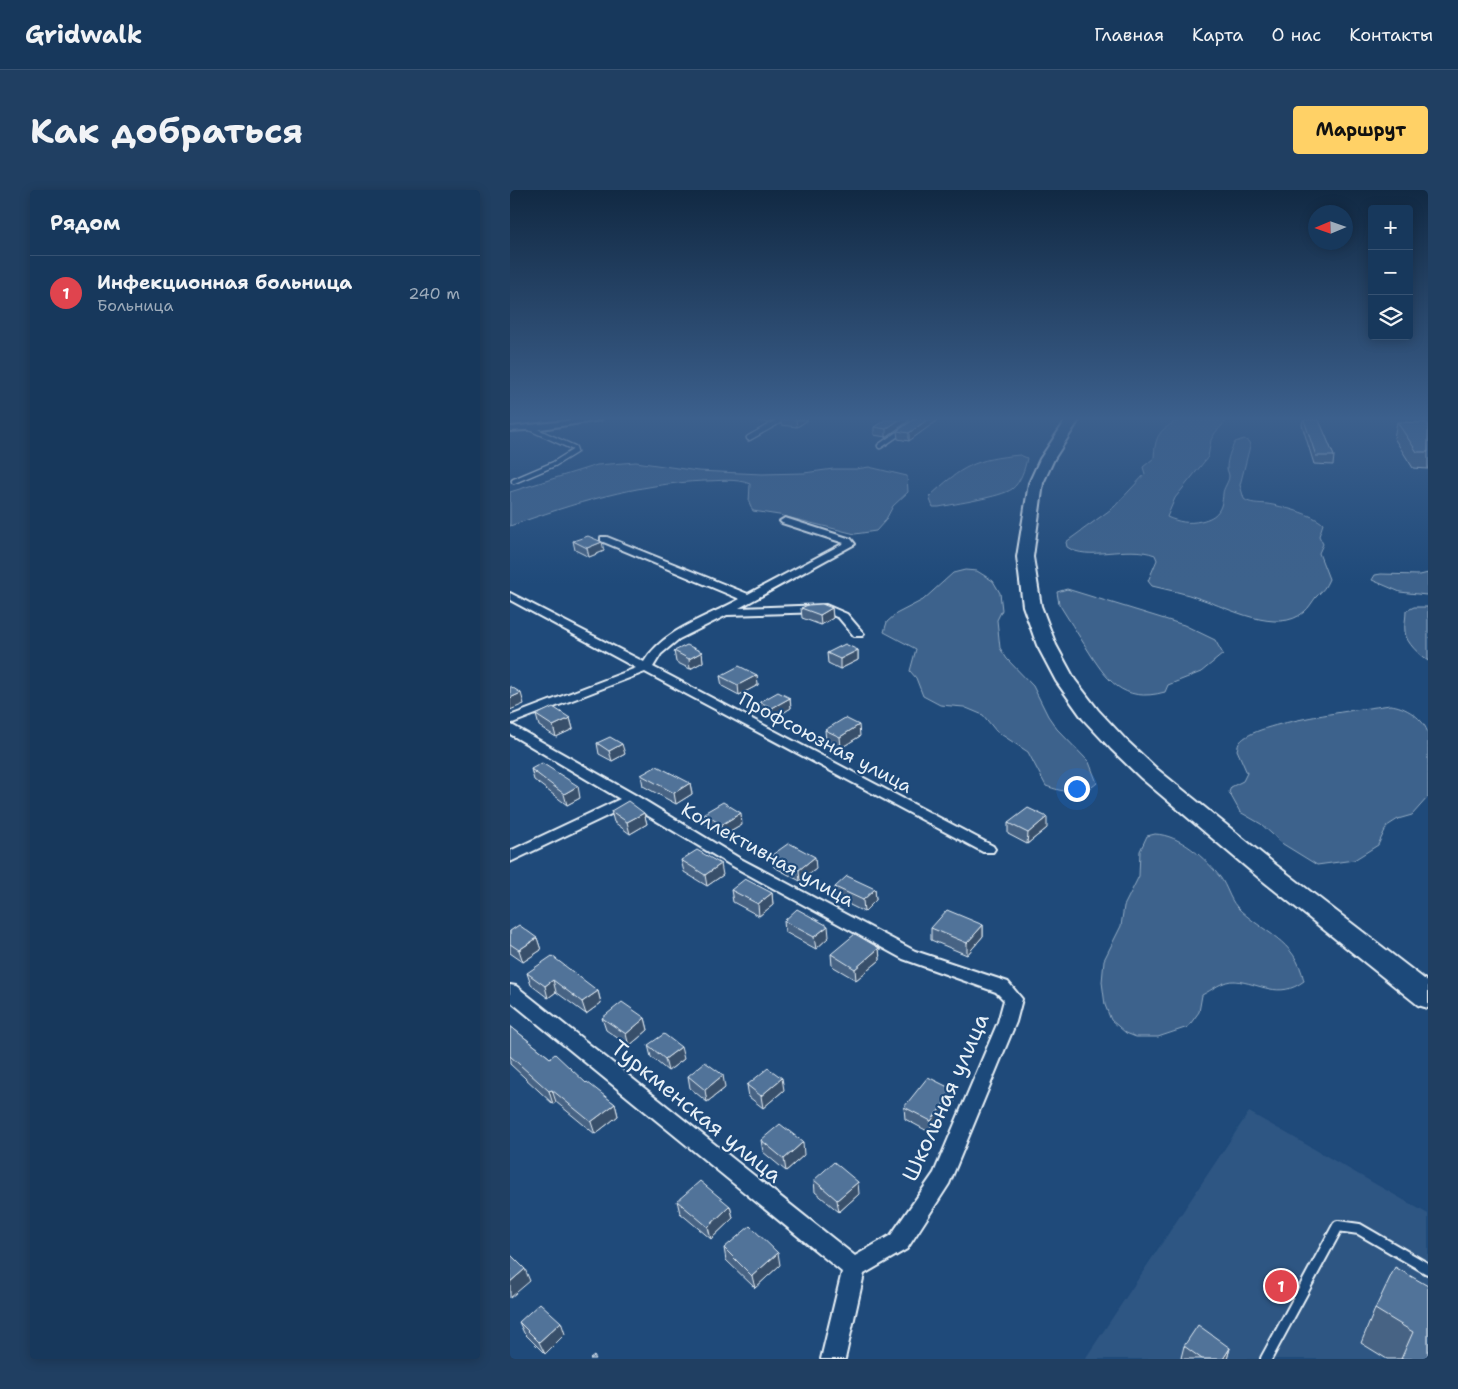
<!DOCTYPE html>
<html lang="ru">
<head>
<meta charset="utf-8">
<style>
  body { margin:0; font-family:"Shantell Sans",sans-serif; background:#203f62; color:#f1f3f6 }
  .controls { position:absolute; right:15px; top:15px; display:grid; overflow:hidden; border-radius:5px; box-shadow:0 2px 12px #0003 }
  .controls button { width:45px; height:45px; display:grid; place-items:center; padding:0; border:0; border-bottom:1px solid #365272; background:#17385c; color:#f1f3f6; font:25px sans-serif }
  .compass { position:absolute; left:798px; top:15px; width:45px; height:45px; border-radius:50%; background:#17385c; box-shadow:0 2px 12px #0003; rotate:268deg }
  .you { position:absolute; left:566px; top:598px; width:18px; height:18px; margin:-12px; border:4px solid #fff; border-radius:50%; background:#1a73e8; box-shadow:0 0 0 8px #1a73e833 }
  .badge { display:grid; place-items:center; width:32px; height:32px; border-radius:50%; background:#ffd166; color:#fff; font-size:16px; font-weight:700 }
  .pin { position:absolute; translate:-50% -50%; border:2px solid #fff; box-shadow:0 1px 5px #0006 }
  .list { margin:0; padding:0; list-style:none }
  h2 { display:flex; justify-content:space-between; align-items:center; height:65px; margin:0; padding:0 20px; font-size:21px }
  h2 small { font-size:16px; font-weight:400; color:#9eacbb }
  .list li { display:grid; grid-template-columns:32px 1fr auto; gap:15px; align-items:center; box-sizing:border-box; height:75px; padding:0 20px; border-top:1px solid #365272 }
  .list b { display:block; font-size:19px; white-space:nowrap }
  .list p { margin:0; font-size:16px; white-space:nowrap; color:#9eacbb }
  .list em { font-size:16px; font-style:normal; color:#9eacbb }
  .icon { flex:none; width:28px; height:28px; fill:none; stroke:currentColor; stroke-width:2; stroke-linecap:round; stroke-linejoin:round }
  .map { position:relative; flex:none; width:918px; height:1169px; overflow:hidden; border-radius:5px }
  header { display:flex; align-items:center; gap:30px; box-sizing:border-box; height:70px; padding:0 25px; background:#17385c; border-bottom:1px solid #365272 }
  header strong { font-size:24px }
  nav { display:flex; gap:28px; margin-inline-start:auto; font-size:18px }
  .intro { display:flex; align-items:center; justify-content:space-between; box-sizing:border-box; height:120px; padding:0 30px }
  h1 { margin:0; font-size:35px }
  .button { padding:12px 22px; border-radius:5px; background:#ffd166; color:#111; font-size:18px; font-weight:700 }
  main { display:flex; gap:30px; padding:0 30px }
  aside { flex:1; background:#17385c; border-radius:5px; box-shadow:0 2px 12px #0003 }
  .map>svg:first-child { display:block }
  .built { fill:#2e5683 }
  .green { fill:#3c628c; stroke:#92aac2 }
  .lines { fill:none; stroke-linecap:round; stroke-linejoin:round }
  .service-far1-casing { stroke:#e8f1f8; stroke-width:7 }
  .service-casing { stroke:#e8f1f8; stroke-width:14 }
  .minor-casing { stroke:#e8f1f8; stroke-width:4 }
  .primary-casing { stroke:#e8f1f8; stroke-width:4 }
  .service-far1 { stroke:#1f4a7a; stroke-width:4.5 }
  .service { stroke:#1f4a7a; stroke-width:10 }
  .minor { fill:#1f4a7a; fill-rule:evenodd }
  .primary { fill:#1f4a7a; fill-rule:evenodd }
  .wall { fill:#466384; stroke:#e8f1f8 }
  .shaded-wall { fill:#39506b; stroke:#e8f1f8 }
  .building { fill:#517399; stroke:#e8f1f8 }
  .labels { text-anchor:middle; stroke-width:4.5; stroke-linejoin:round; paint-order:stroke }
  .street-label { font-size:19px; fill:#e8f1f8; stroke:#1f4a7a }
  .near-street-label { font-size:22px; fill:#e8f1f8; stroke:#1f4a7a }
</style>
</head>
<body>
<header>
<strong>Gridwalk</strong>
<nav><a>Главная</a><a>Карта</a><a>О нас</a><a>Контакты</a></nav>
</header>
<div class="intro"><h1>Как добраться</h1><a class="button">Маршрут</a></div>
<main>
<aside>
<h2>Рядом<small></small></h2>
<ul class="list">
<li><span class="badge" style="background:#e0444e">1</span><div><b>Инфекционная больница</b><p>Больница</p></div><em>240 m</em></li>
</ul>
</aside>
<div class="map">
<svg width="918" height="1169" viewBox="0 0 918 1169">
  <rect width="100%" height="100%" fill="#1f4a7a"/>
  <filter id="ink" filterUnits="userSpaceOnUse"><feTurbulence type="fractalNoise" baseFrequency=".02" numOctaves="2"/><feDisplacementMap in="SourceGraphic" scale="10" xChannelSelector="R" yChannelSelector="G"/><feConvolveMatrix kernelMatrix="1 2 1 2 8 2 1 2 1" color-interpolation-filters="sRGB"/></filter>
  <g filter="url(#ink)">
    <path class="built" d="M739,922L918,1024V1169H575Z"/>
    <g class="green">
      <path d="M670,230H717L705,243L701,250L698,267L665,308L657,327C669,332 678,334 691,331C708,327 712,319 713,304C713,298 719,292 719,286C719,283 717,281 717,278C717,269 721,259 725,252L734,249L739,252L740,256L730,295L734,309C740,314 749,313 757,314C771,316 803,324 813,334L809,346L813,354L809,363L819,389C815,398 813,400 806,407C802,412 799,418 794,422C768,445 718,418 691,409C675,403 658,400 642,396L638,391L647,370L645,365C616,354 578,372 557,357L556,352L604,317L635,284L633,277L644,268C645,246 649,239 670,230Z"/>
      <path d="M510,265L517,268C515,278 511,292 502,299C491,307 444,314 429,317H423L419,307C452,276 465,269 510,265Z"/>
      <path d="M126,272L188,281L252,284L294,283L323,279H346L359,277L397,286L398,302L383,316L375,331L366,341L345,344L269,325L243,321L239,312L240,294C225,288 210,291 194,291C126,294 64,313 0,336V302L87,275Z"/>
      <path d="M455,380L467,381L483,391L490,403L492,420L487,430L490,458L497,469L523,496L538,526L547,539L579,572L587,593C572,607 553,602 536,596L518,562L486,541L473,525L454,517L430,515L413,506L406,488L400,481L406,459L374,442L377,432L386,424L413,410L443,383Z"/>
      <path d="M918,383V404L916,405L890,402L862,390L865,385L871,384L910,385Z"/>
      <path d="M557,399L674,435L705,450L713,464L691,482L658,495L655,502C612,514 596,489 576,457C567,443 558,428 549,414L547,402Z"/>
      <path d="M904,417H918V471C910,465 896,453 895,442C894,436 896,427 896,421Z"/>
      <path d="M880,515C895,516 915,529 918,544C918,559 918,590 918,607L902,625L888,629L877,636L868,655L844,670L807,675L773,654L751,634L730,622L719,602L721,597L733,591L737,583L727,560C728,557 728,554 730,552C744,532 853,519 880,515Z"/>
      <path d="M645,644C670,645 695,668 710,687C717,696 719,708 727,717C753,744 785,748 794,791C769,810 750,793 725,791C713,790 702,800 692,805L689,822L678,837L648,847H626L616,843L601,830L595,815L592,792L594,770L611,736L614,716L629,686L630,661L637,646Z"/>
    </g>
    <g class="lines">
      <defs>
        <g id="service-far1">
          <path d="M239,248L271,230"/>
          <path d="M370,256L408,230"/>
          <path d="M4,291L44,274L65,261L64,258L20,238"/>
        </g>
        <path id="service" d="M756,1169L828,1036L849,1039L918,1079"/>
        <g id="minor">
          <path d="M66,230H91L31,239L0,241V237Z"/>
          <path d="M275,328L341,349L345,354L229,418L316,415L337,424L354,444L352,446H344L329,428L315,422L217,425L169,449L151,464L143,477L483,656L485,659L483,662H473L135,482L0,534V526L126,478L0,410V403L134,472C154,439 198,427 230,409L91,351V347H97L238,404L334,353L272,333L270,331Z"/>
          <path d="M0,534L127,606L229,668L405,761L498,792L512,809L506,832L439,994L397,1059L354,1084L335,1169H311L332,1082L0,811V795L6,796L345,1066L381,1045L424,983L488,832L494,810L486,802L393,769L219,674L120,615L0,672V661L110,609L0,544Z"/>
        </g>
        <path id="primary" d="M556,230H569L544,269L533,293L523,367L531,416L546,455L565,490L588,520L616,550L647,579L766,675L918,792V818L908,815L748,687L631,588L601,559L573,529L546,491L527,455L513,416L507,367L519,293L530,269Z"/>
      </defs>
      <use href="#service-far1" class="service-far1-casing"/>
      <use href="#service" class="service-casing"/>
      <use href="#minor" class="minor-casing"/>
      <use href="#primary" class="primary-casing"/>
      <use href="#service-far1" class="service-far1"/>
      <use href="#service" class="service"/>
      <use href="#minor" class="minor"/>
      <use href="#primary" class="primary"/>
    </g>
    <g class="wall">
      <path d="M243,230H263L258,233Z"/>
      <path d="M271,230H298L287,237L271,235Z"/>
      <path d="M400,230L376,247L364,245V237Z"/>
      <path d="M403,230L399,251L388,249L387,241Z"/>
      <path d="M793,230H809L824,266L823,275L804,274L792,235Z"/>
      <path d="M887,232L918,233V279L903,278L884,248Z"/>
      <path d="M63,351L94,361L79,367L65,360Z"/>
      <path d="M291,418H322L323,428L311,435L292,428Z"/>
      <path d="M348,460V470L330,479L318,473L317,463Z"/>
      <path d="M164,461L192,462L193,472L180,479L166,472Z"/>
      <path d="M247,485L248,495L229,505L212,496L210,486Z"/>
      <path d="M280,508L281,518L263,529L251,523L250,512Z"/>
      <path d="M26,525L60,528L63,539L46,547L29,536Z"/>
      <path d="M315,540L350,546L331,558L316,551Z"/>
      <path d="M87,553L115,564L102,571L89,564Z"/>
      <path d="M21,579L70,608L57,615L24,590Z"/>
      <path d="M131,585L180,593L182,604L166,614L133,596Z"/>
      <path d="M101,621L134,623L137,634L120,644L104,632Z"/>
      <path d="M194,623L232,635L213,646L196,634Z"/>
      <path d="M498,633L537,638L517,654L498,644Z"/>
      <path d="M262,665L306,679L290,691L264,677Z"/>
      <path d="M171,670L213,685L197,696L174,682Z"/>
      <path d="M325,697L365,699L366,710L354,722L326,708Z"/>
      <path d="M221,700L262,703L263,715L249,726L223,712Z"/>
      <path d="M274,731L319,747L306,759L275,742Z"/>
      <path d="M473,735V746L457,765L421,750V738Z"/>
      <path d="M0,741L27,748L31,760L13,772L0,763Z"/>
      <path d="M369,758L370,770L346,790L322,776L321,764Z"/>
      <path d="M17,783L88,801L91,813L76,824L46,802L38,808L21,795Z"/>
      <path d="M92,828H135L138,840L119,856L96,840Z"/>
      <path d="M0,836L40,868L76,893L105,914L108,926L85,944L46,912L43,914L0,874Z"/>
      <path d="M138,855L174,869L158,881L141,867Z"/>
      <path d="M178,886L215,898L197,912L180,898Z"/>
      <path d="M237,895L274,900L253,918L239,907Z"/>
      <path d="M444,900V912L421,943L395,929L394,917Z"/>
      <path d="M251,950L294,965L276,981L253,962Z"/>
      <path d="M304,990L349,1004L329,1022L305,1002Z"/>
      <path d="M167,1011L220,1016L223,1028L201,1049L170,1023Z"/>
      <path d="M214,1058L270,1075L245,1098L216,1070Z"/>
      <path d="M918,1096V1169H877L851,1153L865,1119Z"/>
      <path d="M9,1132L55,1144L35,1164L14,1143Z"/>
      <path d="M674,1156L720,1158L717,1169H673L671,1168Z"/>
    </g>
    <g class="shaded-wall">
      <path d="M286,230H298L287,237Z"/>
      <path d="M389,230H400L376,247V239Z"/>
      <path d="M417,230H428L399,251V243Z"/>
      <path d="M92,352L94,361L79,367L77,358Z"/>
      <path d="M322,418L323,428L311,435L310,425Z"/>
      <path d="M348,460V470L330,479V469Z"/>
      <path d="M192,462L193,472L180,479L179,469Z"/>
      <path d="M247,485L248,495L229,505L228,495Z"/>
      <path d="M11,503L14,514L0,520V508Z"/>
      <path d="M280,508L281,518L263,529L262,518Z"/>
      <path d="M60,528L63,539L46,547L43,536Z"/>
      <path d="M349,535L350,546L331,558L330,547Z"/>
      <path d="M112,554L115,564L102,571L99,561Z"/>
      <path d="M180,593L182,604L166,614L164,603Z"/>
      <path d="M68,596L70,608L57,615L54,604Z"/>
      <path d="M134,623L137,634L120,644L117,632Z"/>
      <path d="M231,623L232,635L213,646L211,635Z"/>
      <path d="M537,627V638L517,654L518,643Z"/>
      <path d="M305,667L306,679L290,691L289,680Z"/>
      <path d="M211,674L213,685L197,696L195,685Z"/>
      <path d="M365,699L366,710L354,722L353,710Z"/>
      <path d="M262,703L263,715L249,726L248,714Z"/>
      <path d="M473,735V746L457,765V753Z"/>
      <path d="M318,736L319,747L306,759L304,747Z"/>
      <path d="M27,748L31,760L13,772L9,760Z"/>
      <path d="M369,758L370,770L346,790L345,779Z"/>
      <path d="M43,790L46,802L38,808L35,796Z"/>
      <path d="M88,801L91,813L76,824L72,812Z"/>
      <path d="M135,828L138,840L119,856L116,844Z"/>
      <path d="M171,857L174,869L158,881L155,869Z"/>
      <path d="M213,885L215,898L197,912L195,900Z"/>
      <path d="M272,888L274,900L253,918L251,906Z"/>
      <path d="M42,900L46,912L43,914L39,901Z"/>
      <path d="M444,900V912L421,943V931Z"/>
      <path d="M105,914L108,926L85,944L81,932Z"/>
      <path d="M293,952L294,965L276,981L274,969Z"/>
      <path d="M348,992L349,1004L329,1022L327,1010Z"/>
      <path d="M220,1016L223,1028L201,1049L198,1037Z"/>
      <path d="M268,1063L270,1075L245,1098L242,1086Z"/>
      <path d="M15,1079L20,1091L0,1108V1092Z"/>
      <path d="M51,1132L55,1144L35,1164L29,1152Z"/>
      <path d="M720,1158L717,1169H713Z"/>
    </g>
    <g class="building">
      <path d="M375,230H389L376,239L364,237Z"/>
      <path d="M403,230H417L399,243L387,241Z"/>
      <path d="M794,230H809L824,266H806Z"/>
      <path d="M887,232L918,233V262H907Z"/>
      <path d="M78,346L92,352L77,358L63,351Z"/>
      <path d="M312,414L322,418L310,425L291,418L298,415Z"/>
      <path d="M335,454L348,460L330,469L317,463Z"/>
      <path d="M177,455L192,462L179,469L164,461Z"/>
      <path d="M229,476L247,485L228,495L210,486Z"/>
      <path d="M0,496L11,503L0,508Z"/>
      <path d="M268,502L280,508L262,518L250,512Z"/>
      <path d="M43,517L60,528L43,536L26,525Z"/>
      <path d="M335,528L349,535L330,547L315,540Z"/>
      <path d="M100,547L112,554L99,561L87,553Z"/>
      <path d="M32,573L68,596L54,604L21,579Z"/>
      <path d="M147,576L180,593L164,603L131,585Z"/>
      <path d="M118,611L134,623L117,632L101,621Z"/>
      <path d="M213,612L231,623L211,635L194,623Z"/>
      <path d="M518,618L537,627L518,643L498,633Z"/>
      <path d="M279,653L305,667L289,680L262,665Z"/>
      <path d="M187,660L211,674L195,685L171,670Z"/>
      <path d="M337,686L365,699L353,710L325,697Z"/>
      <path d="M235,689L262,703L248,714L221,700Z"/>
      <path d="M287,719L318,736L304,747L274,731Z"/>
      <path d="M437,720L473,735L457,753L421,738Z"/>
      <path d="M9,735L27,748L9,760L0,754V741Z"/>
      <path d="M345,744L369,758L345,779L321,764Z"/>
      <path d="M42,766L88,801L72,812L43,790L35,796L17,783Z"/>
      <path d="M112,812L135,828L116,844L92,828Z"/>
      <path d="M0,836L40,868L45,864L76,893L77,892L105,914L81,932L42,900L39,901L0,866Z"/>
      <path d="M154,844L171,857L155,869L138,855Z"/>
      <path d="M195,872L213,885L195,900L178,886Z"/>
      <path d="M258,878L272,888L251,906L237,895Z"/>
      <path d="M418,887L444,900L421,931L394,917Z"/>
      <path d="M270,934L293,952L274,969L251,950Z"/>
      <path d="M324,972L348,992L327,1010L304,990Z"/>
      <path d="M190,991L220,1016L198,1037L167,1011Z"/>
      <path d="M240,1036L268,1063L242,1086L214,1058Z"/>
      <path d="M0,1064L15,1079L0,1092Z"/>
      <path d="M885,1077L918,1096V1169H891L903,1142L865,1119Z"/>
      <path d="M30,1113L51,1132L29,1152L9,1132Z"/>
      <path d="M688,1135L720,1158L713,1169H692L674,1156Z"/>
      <path d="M84,1166L86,1169H80Z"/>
    </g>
  </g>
  <linearGradient id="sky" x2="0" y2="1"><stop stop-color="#112943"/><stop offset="0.58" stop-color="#3c608d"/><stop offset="1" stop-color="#3c608d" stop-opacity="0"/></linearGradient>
  <rect width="918" height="394" fill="url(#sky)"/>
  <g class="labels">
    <g class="street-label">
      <text transform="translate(316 552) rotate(28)" y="7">Профсоюзная улица</text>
      <text transform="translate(258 664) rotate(29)" y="7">Коллективная улица</text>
    </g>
    <g class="near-street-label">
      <text transform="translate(435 907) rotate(-66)" y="8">Школьная улица</text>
      <text transform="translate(187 921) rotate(39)" y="8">Туркменская улица</text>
    </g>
  </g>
</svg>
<div class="controls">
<button>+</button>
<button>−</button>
<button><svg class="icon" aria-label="layers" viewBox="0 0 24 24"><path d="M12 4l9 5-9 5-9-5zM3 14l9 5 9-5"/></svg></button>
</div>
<svg class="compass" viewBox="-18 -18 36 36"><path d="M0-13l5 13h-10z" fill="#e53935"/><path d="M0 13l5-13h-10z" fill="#9eacbb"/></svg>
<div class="you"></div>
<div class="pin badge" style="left:771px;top:1096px;background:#e0444e">1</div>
</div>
</main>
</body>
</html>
